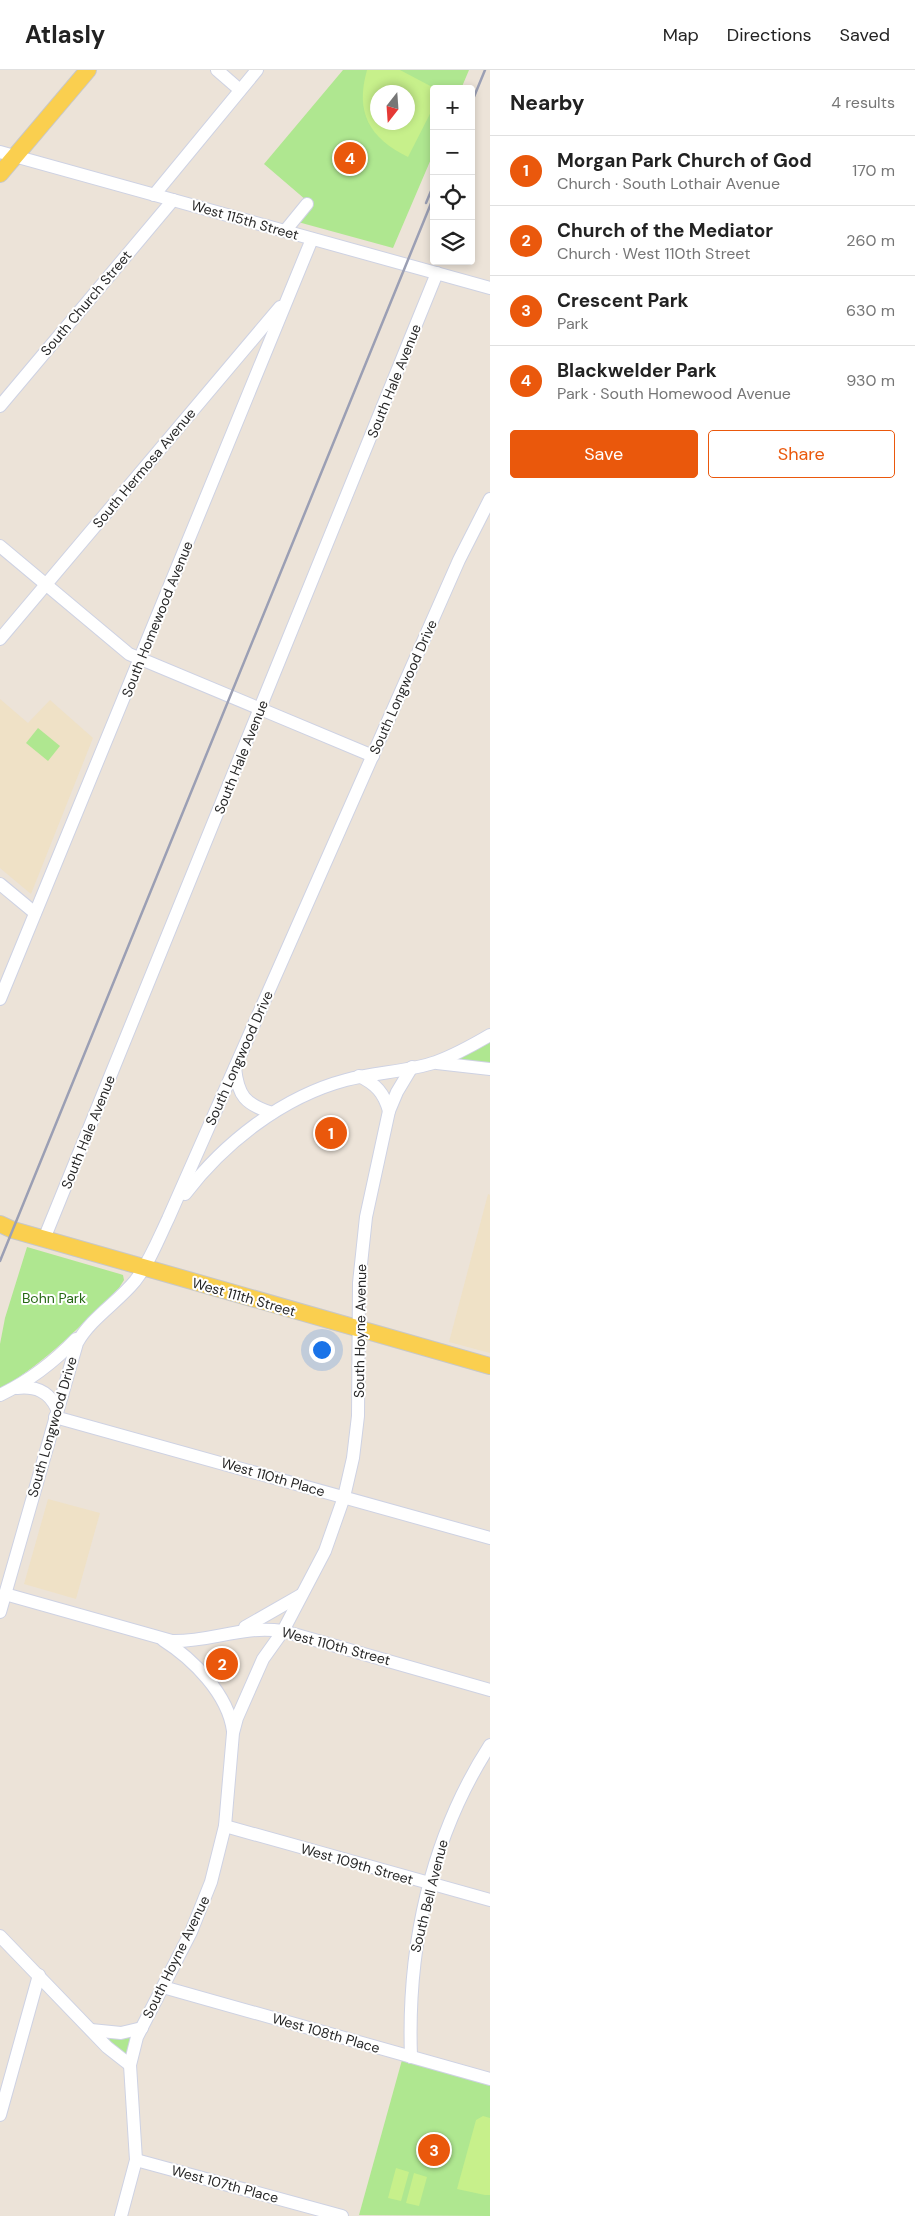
<!DOCTYPE html>
<html lang="en">
<head>
<meta charset="utf-8">
<style>
  body { margin:0; font-family:"DM Sans",sans-serif; background:#f6f6f6; color:#222 }
  .controls { position:absolute; right:15px; top:15px; display:grid; overflow:hidden; border-radius:5px; box-shadow:0 2px 8px #0003 }
  .controls button { width:45px; height:45px; display:grid; place-items:center; padding:0; border:0; border-bottom:1px solid #e0e0e0; background:#fff; color:#222; font:25px sans-serif }
  .compass { position:absolute; left:370px; top:15px; width:45px; height:45px; border-radius:50%; background:#fff; box-shadow:0 2px 8px #0003; rotate:197deg }
  .you { position:absolute; left:321px; top:1279px; width:18px; height:18px; margin:-12px; border:4px solid #fff; border-radius:50%; background:#1a73e8; box-shadow:0 0 0 8px #1a73e833 }
  .badge { display:grid; place-items:center; width:32px; height:32px; border-radius:50%; background:#ea580c; color:#fff; font-size:16px; font-weight:700 }
  .pin { position:absolute; translate:-50% -50%; border:2px solid #fff; box-shadow:0 1px 5px #0006 }
  .list { margin:0; padding:0; list-style:none }
  h2 { display:flex; justify-content:space-between; align-items:center; height:65px; margin:0; padding:0 20px; font-size:21px }
  h2 small { font-size:16px; font-weight:400; color:#767676 }
  .list li { display:grid; grid-template-columns:32px 1fr auto; gap:15px; align-items:center; box-sizing:border-box; height:70px; padding:0 20px; border-top:1px solid #e0e0e0 }
  .list b { display:block; font-size:19px; white-space:nowrap }
  .list p { margin:0; font-size:16px; white-space:nowrap; color:#767676 }
  .list em { font-size:16px; font-style:normal; color:#767676 }
  .actions { display:flex; gap:10px; padding:15px 20px }
  .actions a { flex:1; padding:11px 0; border:1px solid #ea580c; border-radius:5px; text-align:center; font-size:18px; color:#ea580c }
  .actions .main { background:#ea580c; color:#fff }
  .icon { flex:none; width:28px; height:28px; fill:none; stroke:currentColor; stroke-width:2; stroke-linecap:round; stroke-linejoin:round }
  .map { position:relative; flex:none; width:490px; height:2146px; overflow:hidden }
  header { display:flex; align-items:center; gap:30px; box-sizing:border-box; height:70px; padding:0 25px; background:#fff; border-bottom:1px solid #e0e0e0 }
  header strong { font-size:24px }
  nav { display:flex; gap:28px; margin-inline-start:auto; font-size:18px }
  main { display:flex }
  aside { flex:1; background:#fff }
  .map>svg:first-child { display:block }
  .education { fill:#efe1c6 }
  .green { fill:#afe790; fill-rule:evenodd }
  .pitch { fill:#c7f08b; fill-rule:evenodd }
  .lines { fill:none; stroke-linecap:round; stroke-linejoin:round }
  .minor-casing { stroke:#ced2e3; stroke-width:14 }
  .major-casing { stroke:#c7c7c7; stroke-width:18 }
  .minor { stroke:#fff; stroke-width:12 }
  .major { stroke:#facf4f; stroke-width:16 }
  .rail { stroke:#9b9fb4; stroke-width:2.5 }
  .labels { text-anchor:middle; stroke-width:4; stroke-linejoin:round; paint-order:stroke }
  .street-label { font-size:14px; fill:#282828; stroke:#fff }
  .park-label { font-size:14px; fill:#276914; stroke:#fff }
</style>
</head>
<body>
<header>
<strong>Atlasly</strong>
<nav><a>Map</a><a>Directions</a><a>Saved</a></nav>
</header>
<main>
<div class="map">
<svg width="490" height="2146" viewBox="0 0 490 2146">
  <rect width="100%" height="100%" fill="#ece3d8"/>
  <g class="education">
    <path d="M0,629L28,653L50,630L93,668L31,824L0,798Z"/>
    <path d="M488,1124L490,1125V1283L449,1272Z"/>
    <path d="M48,1429L100,1443L76,1529L24,1514Z"/>
  </g>
  <g class="green">
    <path d="M343,0H469L461,19H434V82L393,178L298,152L313,136L264,94ZM378,22H408V52H378Z"/>
    <path d="M38,658L60,676L48,691L26,673Z"/>
    <path d="M490,971V995L456,989Z"/>
    <path d="M27,1177L120,1204L123,1205L124,1210L119,1218C80,1256 48,1291 0,1319V1274L5,1248Z"/>
    <path d="M121,1966H128L133,1971L129,1987L107,1970Z"/>
    <path d="M402,1990L490,2014V2146L359,2145Z"/>
  </g>
  <g class="pitch">
    <path d="M367,0H400L436,19H434V36L408,87C369,68 355,42 367,0ZM408,22V52H378V22Z"/>
    <path d="M483,2046L490,2048V2125H485L457,2119L476,2050Z"/>
    <path d="M396,2098L409,2102L401,2131L388,2128Z"/>
    <path d="M414,2103L427,2107L419,2136L406,2133Z"/>
  </g>
  <g class="lines">
    <defs>
      <g id="minor">
        <path d="M217,0L240,20"/>
        <path d="M0,82L490,218"/>
        <path d="M154,125L257,0"/>
        <path d="M285,161L307,134"/>
        <path d="M0,336L173,130"/>
        <path d="M0,476L129,584L373,686"/>
        <path d="M0,569L280,237"/>
        <path d="M0,814L35,843"/>
        <path d="M0,929L312,169"/>
        <path d="M437,993L490,999"/>
        <path d="M235,998C238,1026 245,1034 272,1043"/>
        <path d="M359,1006C376,1014 384,1023 389,1041"/>
        <path d="M185,1124C224,1073 282,1027 346,1010C375,1002 407,1002 436,992C455,985 473,975 490,965"/>
        <path d="M44,1169L437,203"/>
        <path d="M17,1318C35,1316 49,1321 57,1339"/>
        <path d="M0,1325C29,1311 54,1292 76,1269"/>
        <path d="M55,1347L490,1468"/>
        <path d="M5,1524L172,1571C212,1572 241,1555 283,1561L490,1620"/>
        <path d="M0,1542L77,1273C91,1248 117,1233 135,1211C149,1193 158,1170 168,1149L459,490L490,429"/>
        <path d="M245,1557L301,1525"/>
        <path d="M163,1570C193,1589 228,1624 233,1661"/>
        <path d="M225,1756L490,1830"/>
        <path d="M0,1866L107,1977L130,1995"/>
        <path d="M163,1917L490,2009"/>
        <path d="M91,1960L121,1963L142,1958"/>
        <path d="M411,1987C407,1878 430,1768 490,1675"/>
        <path d="M0,2045L39,1905"/>
        <path d="M136,2090L342,2146"/>
        <path d="M121,2146L136,2090L130,1995L137,1967L191,1862L211,1812L225,1756L233,1663L237,1648L263,1589L283,1561L325,1481L344,1427L353,1388L358,1346L359,1213L366,1147L389,1041L397,1022L412,997"/>
      </g>
      <g id="major">
        <path d="M0,104L88,0"/>
        <path d="M0,1154L13,1160L490,1296"/>
      </g>
    </defs>
    <use href="#minor" class="minor-casing"/>
    <use href="#major" class="major-casing"/>
    <use href="#minor" class="minor"/>
    <use href="#major" class="major"/>
    <g class="rail">
      <path d="M471,34L485,0"/>
      <path d="M426,133L434,114"/>
      <path d="M0,1191L434,126"/>
    </g>
  </g>
  <g class="labels">
    <g class="street-label">
      <text transform="translate(245 150) rotate(16)" y="5">West 115th Street</text>
      <text transform="translate(86 233) rotate(-50)" y="5">South Church Street</text>
      <text transform="translate(394 311) rotate(-68)" y="5">South Hale Avenue</text>
      <text transform="translate(144 398) rotate(-50)" y="5">South Hermosa Avenue</text>
      <text transform="translate(157 549) rotate(-68)" y="5">South Homewood Avenue</text>
      <text transform="translate(403 617) rotate(-66)" y="5">South Longwood Drive</text>
      <text transform="translate(241 687) rotate(-68)" y="5">South Hale Avenue</text>
      <text transform="translate(239 988) rotate(-66)" y="5">South Longwood Drive</text>
      <text transform="translate(88 1062) rotate(-68)" y="5">South Hale Avenue</text>
      <text transform="translate(244 1227) rotate(16)" y="5">West 111th Street</text>
      <text transform="translate(360 1261) rotate(-89)" y="5">South Hoyne Avenue</text>
      <text transform="translate(52 1357) rotate(-74)" y="5">South Longwood Drive</text>
      <text transform="translate(273 1407) rotate(16)" y="5">West 110th Place</text>
      <text transform="translate(336 1576) rotate(15)" y="5">West 110th Street</text>
      <text transform="translate(357 1794) rotate(16)" y="5">West 109th Street</text>
      <text transform="translate(429 1826) rotate(-76)" y="5">South Bell Avenue</text>
      <text transform="translate(176 1887) rotate(-64)" y="5">South Hoyne Avenue</text>
      <text transform="translate(326 1963) rotate(16)" y="5">West 108th Place</text>
      <text transform="translate(225 2114) rotate(15)" y="5">West 107th Place</text>
    </g>
    <g class="park-label">
      <text x="54" y="1233">Bohn Park</text>
    </g>
  </g>
</svg>
<div class="controls">
<button>+</button>
<button>−</button>
<button><svg class="icon" aria-label="locate" viewBox="0 0 24 24"><circle cx="12" cy="12" r="6"/><path d="M12 2v4M12 18v4M2 12h4M18 12h4"/></svg></button>
<button><svg class="icon" aria-label="layers" viewBox="0 0 24 24"><path d="M12 4l9 5-9 5-9-5zM3 14l9 5 9-5"/></svg></button>
</div>
<svg class="compass" viewBox="-18 -18 36 36"><path d="M0-13l5 13h-10z" fill="#e53935"/><path d="M0 13l5-13h-10z" fill="#767676"/></svg>
<div class="you"></div>
<div class="pin badge" style="left:331px;top:1063px">1</div>
<div class="pin badge" style="left:222px;top:1594px">2</div>
<div class="pin badge" style="left:434px;top:2080px">3</div>
<div class="pin badge" style="left:350px;top:88px">4</div>
</div>
<aside>
<h2>Nearby<small>4 results</small></h2>
<ul class="list">
<li><span class="badge">1</span><div><b>Morgan Park Church of God</b><p>Church · South Lothair Avenue</p></div><em>170 m</em></li>
<li><span class="badge">2</span><div><b>Church of the Mediator</b><p>Church · West 110th Street</p></div><em>260 m</em></li>
<li><span class="badge">3</span><div><b>Crescent Park</b><p>Park</p></div><em>630 m</em></li>
<li><span class="badge">4</span><div><b>Blackwelder Park</b><p>Park · South Homewood Avenue</p></div><em>930 m</em></li>
</ul>
<div class="actions"><a class="main">Save</a><a>Share</a></div>
</aside>
</main>
</body>
</html>
